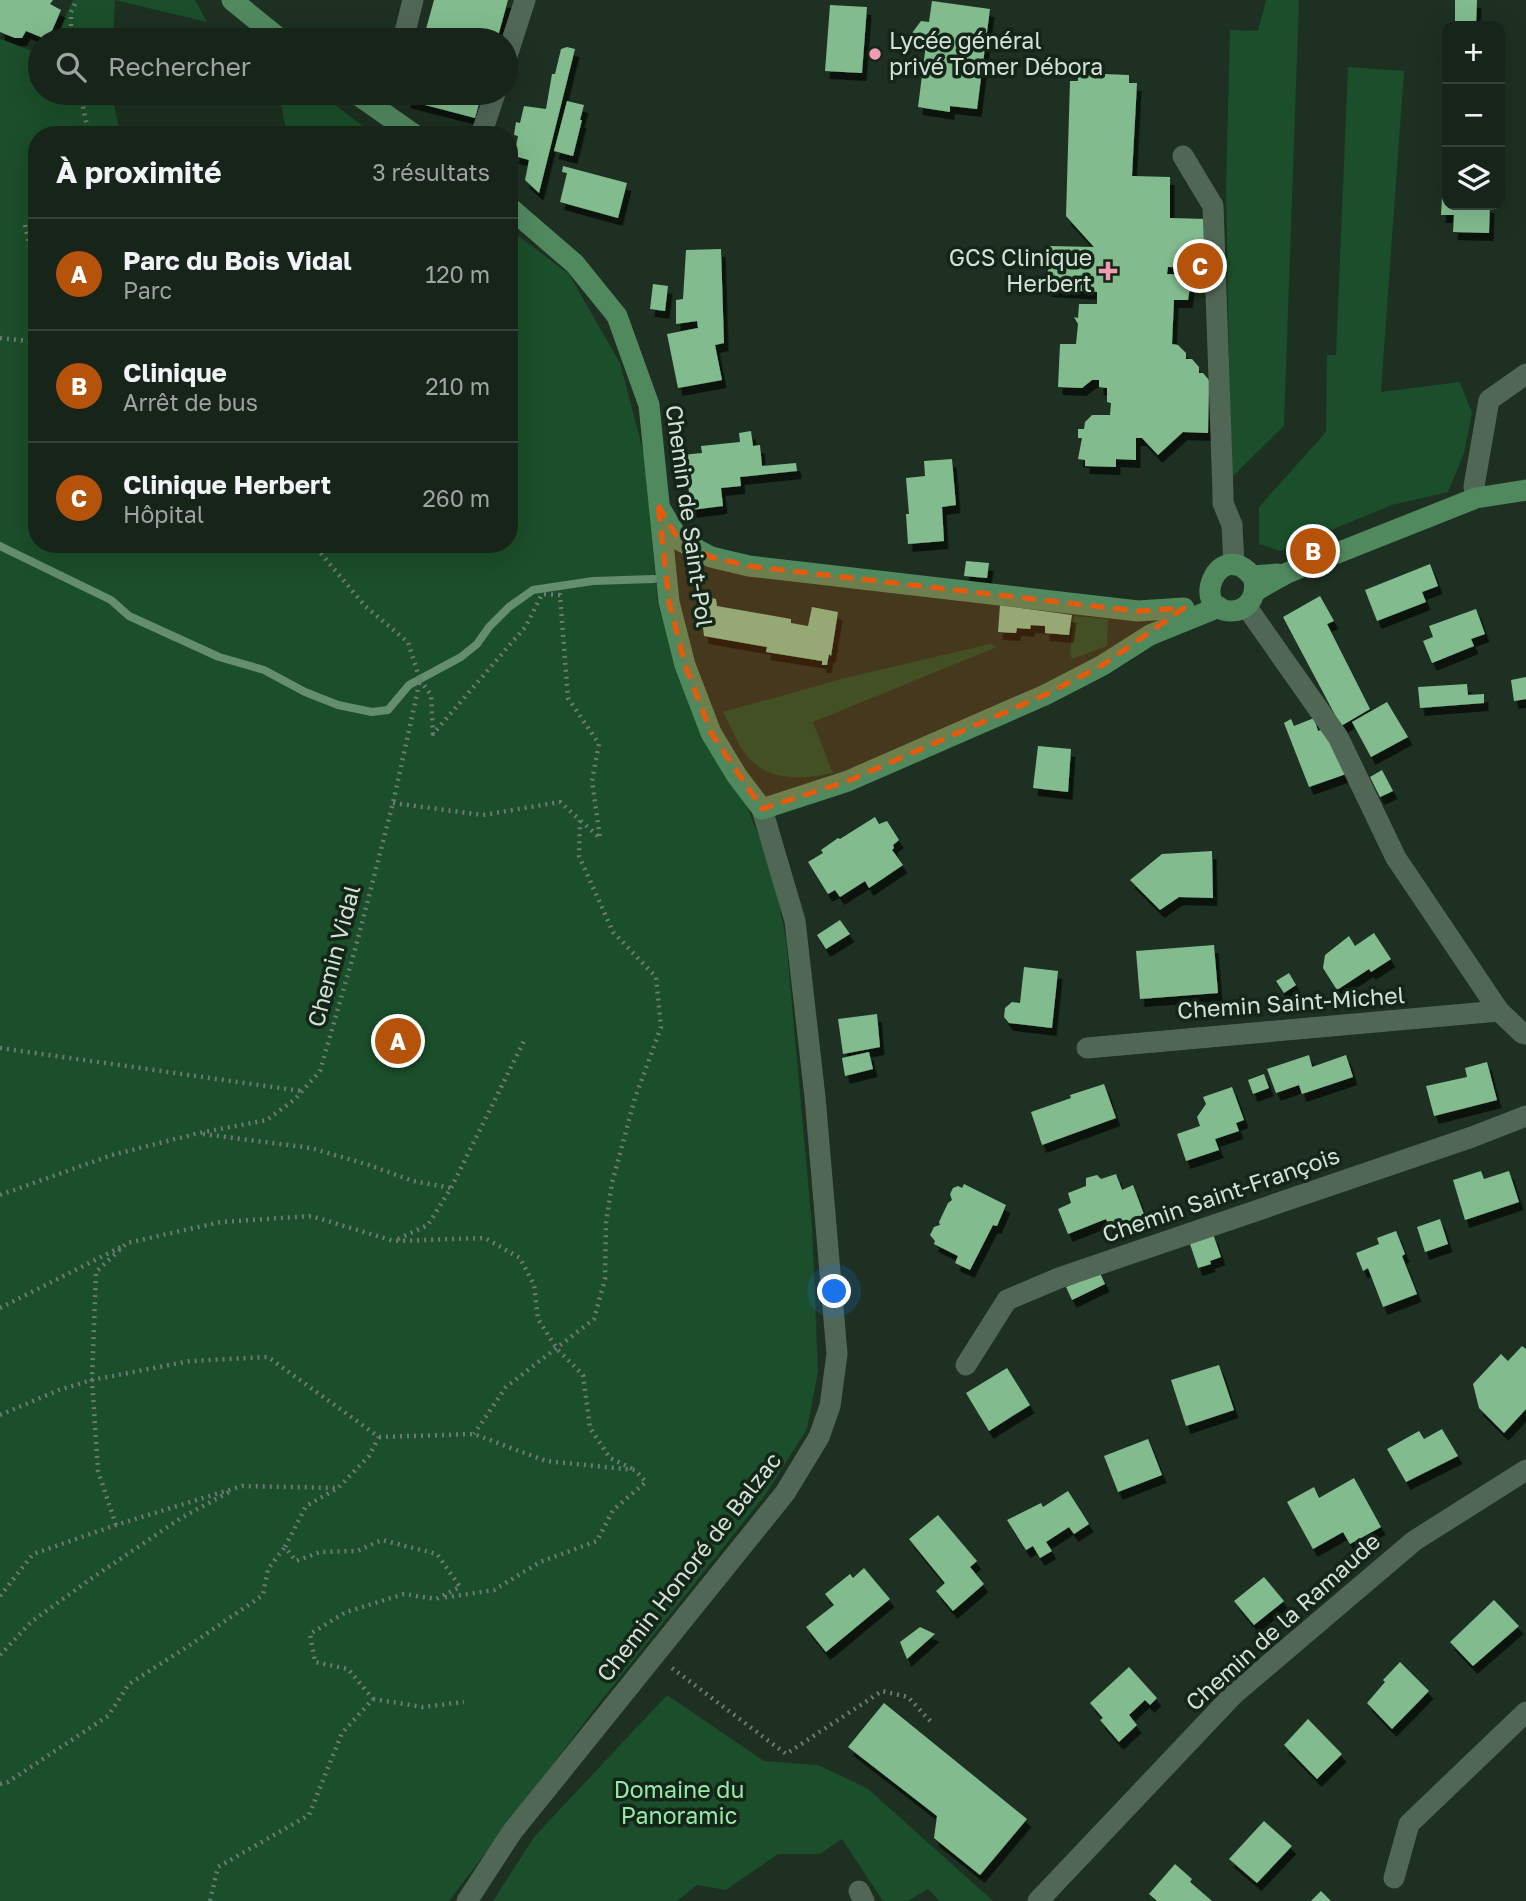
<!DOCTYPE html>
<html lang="fr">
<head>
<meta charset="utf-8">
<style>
  body { margin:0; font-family:"Golos Text",sans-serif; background:#1f2c22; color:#f1f3f6 }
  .controls { position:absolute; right:21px; top:21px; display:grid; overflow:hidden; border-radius:14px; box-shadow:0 7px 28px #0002 }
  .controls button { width:63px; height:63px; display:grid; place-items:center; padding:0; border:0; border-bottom:2px solid #354138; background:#162419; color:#f1f3f6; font:35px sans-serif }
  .you { position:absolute; left:835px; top:1292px; width:24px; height:24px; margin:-18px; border:5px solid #fff; border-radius:50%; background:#1a73e8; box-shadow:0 0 0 10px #1a73e833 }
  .badge { display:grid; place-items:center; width:46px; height:46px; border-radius:50%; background:#b45309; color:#fff; font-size:23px; font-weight:700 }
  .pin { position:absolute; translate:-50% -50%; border:4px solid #fff; box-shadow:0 2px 7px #0006 }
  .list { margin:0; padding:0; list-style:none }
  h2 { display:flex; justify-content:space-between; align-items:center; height:91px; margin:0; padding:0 28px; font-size:30px }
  h2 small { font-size:23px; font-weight:400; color:#9ea4a2 }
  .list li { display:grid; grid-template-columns:46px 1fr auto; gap:21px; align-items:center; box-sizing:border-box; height:112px; padding:0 28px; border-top:2px solid #354138 }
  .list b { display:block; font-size:26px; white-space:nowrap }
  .list p { margin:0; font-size:23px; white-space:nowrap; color:#9ea4a2 }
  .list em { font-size:23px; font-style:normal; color:#9ea4a2 }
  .icon { flex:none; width:38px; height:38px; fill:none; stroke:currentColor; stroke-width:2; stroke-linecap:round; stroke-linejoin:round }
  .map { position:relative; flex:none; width:1526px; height:1901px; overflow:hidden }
  .search { position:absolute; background:#162419; box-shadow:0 7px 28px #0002; left:28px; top:28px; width:490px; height:77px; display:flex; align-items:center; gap:18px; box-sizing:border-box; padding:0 24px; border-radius:38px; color:#9ea4a2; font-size:26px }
  .panel { position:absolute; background:#162419; box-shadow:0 7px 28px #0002; left:28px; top:126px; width:490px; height:427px; border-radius:28px }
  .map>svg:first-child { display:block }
  .green { fill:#1b4e2a }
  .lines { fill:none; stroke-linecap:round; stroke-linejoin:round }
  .stream { stroke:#648e6e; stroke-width:8 }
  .building { fill:#82bc8e; filter:url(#shadow) }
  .path { stroke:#6b7b6f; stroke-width:4.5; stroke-dasharray:2 5; stroke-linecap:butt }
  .minor { stroke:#516755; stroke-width:21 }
  .major { stroke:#51895f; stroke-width:21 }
  .marked { fill:#e8590c; fill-opacity:0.2; stroke:#e8590c; stroke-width:5; stroke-dasharray:14 9; stroke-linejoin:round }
  .poi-dot { fill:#f19ab4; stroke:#132618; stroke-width:2.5 }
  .labels { text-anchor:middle; stroke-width:7; stroke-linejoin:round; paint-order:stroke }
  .poi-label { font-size:23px; fill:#d5e1d7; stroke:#132618; text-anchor:start }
  .street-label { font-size:23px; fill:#d5e1d7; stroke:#132618 }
  .park-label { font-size:23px; fill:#97e9a9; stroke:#132618 }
</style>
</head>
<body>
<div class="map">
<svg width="1526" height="1901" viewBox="0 0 1526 1901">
  <defs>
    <filter id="shadow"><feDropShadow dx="4.5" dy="8" stdDeviation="0" flood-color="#0009"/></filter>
  </defs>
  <rect width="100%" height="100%" fill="#1d3021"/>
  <g class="green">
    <path d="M73,0H195L207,22L115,0L113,40H54Z"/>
    <path d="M1266,0H1299L1284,426L1231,478L1226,188L1230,30L1258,31Z"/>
    <path d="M0,39L40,54V93H112L120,135H37V544H509V229L569,274L620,363L644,454L658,605L682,684L748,809L771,867L786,938L788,961L812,1225L818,1371L807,1429L766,1494L597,1706L449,1901H0Z"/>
    <path d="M1348,67L1404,71L1381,392L1460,382L1472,413L1464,453L1448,492L1392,505L1280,551L1259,544V507L1326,432L1327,355H1336Z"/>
    <path d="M263,93H319L375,135H287L280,99Z"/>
    <path d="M1074,616L1108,619L1107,646L1072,659L1070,654Z"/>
    <path d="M990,644L997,647L813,722L833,773C800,780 765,782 743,751C735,739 730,724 723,712L845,678Z"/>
    <path d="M667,1695L764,1761L818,1765L867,1788L993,1901H940L928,1889L908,1901H883L842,1839L820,1854H778L726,1890L697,1885L677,1901H493L534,1837Z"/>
  </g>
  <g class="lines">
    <path class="stream" d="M0,546L111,600L129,616L219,657L264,670L305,692L338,705L372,712L388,710L409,685L461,657L477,644L489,627L509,607L533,590L593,581L654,579"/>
  </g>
  <g class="building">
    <path d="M0,0H53L50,4L61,10L48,40L26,31L22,38H15L0,32Z"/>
    <path d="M434,0H508L497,40H423Z"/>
    <path d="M1455,0H1477L1476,26H1455Z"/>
    <path d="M932,1L990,9L977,109L950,106V112L918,107L926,44L910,42L912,33L921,21L929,22Z"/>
    <path d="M830,5L867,7L862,73L825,71Z"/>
    <path d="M567,47L575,49L539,193L525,180L529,160L514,156L518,136L514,135L516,122L520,123L524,106L546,109L552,74H555L561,49Z"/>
    <path d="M1078,73L1129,75V83H1137L1132,176L1170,177V218L1207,219L1205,268L1168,267L1167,274L1192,275L1188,300H1174L1172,344L1178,345L1186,353V359H1192L1199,367V373H1203L1209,380L1208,433L1183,432L1158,455L1142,438H1136V460L1116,459V467L1085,466V460L1078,459L1082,438H1078V429H1084L1085,422L1092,415H1110L1111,403L1107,402V388L1099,387V380H1092L1082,388L1058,387L1060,344H1076L1078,324L1074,317L1078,318L1079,304H1097V292L1047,289L1049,246L1094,247L1066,216L1070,81H1078Z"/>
    <path d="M408,93H482L475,118L406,100Z"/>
    <path d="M567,101L584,105L580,120H582L573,156L554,151Z"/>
    <path d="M563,166L627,183L618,218L560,202L567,173L562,172Z"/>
    <path d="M1443,179H1447V205H1490L1489,233L1453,232L1454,215H1441Z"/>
    <path d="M721,249L724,343L715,345L722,380L678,388L667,334L698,328L697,321L676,324V300L683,299L686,250Z"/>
    <path d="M653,284L668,286L665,311L650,309Z"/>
    <path d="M751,431L753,446L760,445L762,466L796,463L797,471L740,477L741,486L721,488L723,506L691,510L687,475L674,476L672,456L702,453L701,446L740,442L739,433Z"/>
    <path d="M952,459L956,505L942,507L944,541L908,544L906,514H909L906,478L925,476L924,461Z"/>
    <path d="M966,561L989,563L987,578L964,576Z"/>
    <path d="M1430,564L1438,586L1422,592L1426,602L1377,621L1365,590Z"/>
    <path d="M699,595L716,599L717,606L791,619V623L808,626L812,607L838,612L831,656L829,654L827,665H822V661L766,652L767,647L704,636Z"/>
    <path d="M1320,596L1334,621L1327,624L1370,709L1341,726L1283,617Z"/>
    <path d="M1000,605L1072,615L1069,635L1045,633V626L1031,625L1030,629L1017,628L1016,633L998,632Z"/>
    <path d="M1476,609L1485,634L1471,639L1474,646L1432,663L1423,641L1433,637L1429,626Z"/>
    <path d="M1526,677V699L1514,701L1511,680Z"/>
    <path d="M1467,684L1468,695L1484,694V703L1420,708L1418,687Z"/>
    <path d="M1387,702L1408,737L1371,757L1352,722Z"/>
    <path d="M1314,718L1318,731L1324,729L1346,774L1309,787L1284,723L1291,719L1294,726Z"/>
    <path d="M1038,746L1071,749L1068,792L1033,788Z"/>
    <path d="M1382,770L1393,791L1380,797L1370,777Z"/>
    <path d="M875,817L879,824L887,821L899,840L893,845L894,848L892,850L903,865L869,888L865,881L840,897L835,890L828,894L808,862L823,853L821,850L838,838L840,839Z"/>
    <path d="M1212,851L1213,898L1179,897L1160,910L1130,880L1162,854Z"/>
    <path d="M840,920L850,934L826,949L817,935Z"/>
    <path d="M1374,933L1391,959L1371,972L1369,969L1337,990L1323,968L1325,955L1349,936L1355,946Z"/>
    <path d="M1214,945L1218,993L1140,999L1136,951Z"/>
    <path d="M1024,967L1058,971L1052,1028L1009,1023L1004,1017L1005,1008L1012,1002L1020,1003Z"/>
    <path d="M1289,973L1296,985L1284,993L1276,981Z"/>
    <path d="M877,1014L880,1047L843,1054L838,1019Z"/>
    <path d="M869,1052L873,1069L845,1076L842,1058Z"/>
    <path d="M1309,1055L1312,1067L1346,1055L1353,1077L1302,1094L1299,1085L1276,1093L1267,1069Z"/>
    <path d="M1487,1062L1497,1100L1434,1116L1426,1086L1467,1077L1465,1068Z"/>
    <path d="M1264,1074L1269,1088L1253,1094L1248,1080Z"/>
    <path d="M1104,1084L1116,1118L1042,1145L1031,1112L1071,1098L1070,1095Z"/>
    <path d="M1232,1087L1244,1120L1236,1123L1239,1131L1215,1139L1219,1150L1186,1161L1177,1134L1200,1126L1197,1117L1206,1104L1203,1097Z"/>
    <path d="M1481,1171L1484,1179L1509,1171L1519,1202L1465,1220L1453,1180Z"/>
    <path d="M1116,1174L1122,1190L1133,1185L1145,1217L1111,1231L1106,1219L1068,1234L1058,1209L1071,1203L1068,1193L1086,1186V1178L1097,1175L1101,1179Z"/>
    <path d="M964,1184L1006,1205L997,1226L993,1225L970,1270L955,1263L958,1256L934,1244L935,1241L930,1235L934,1227L940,1225L939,1222L948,1203L952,1200L950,1194L953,1188L958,1186L962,1188Z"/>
    <path d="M1440,1219L1448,1244L1425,1252L1417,1227Z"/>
    <path d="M1396,1231L1405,1254L1402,1256L1417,1294L1383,1307L1368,1268L1363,1271L1356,1253L1379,1244L1377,1238Z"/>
    <path d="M1213,1234L1221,1257L1210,1261L1211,1264L1198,1268L1189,1241Z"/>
    <path d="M1100,1273L1105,1284L1072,1300L1066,1287Z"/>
    <path d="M1522,1346L1526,1349V1409L1504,1433L1479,1408L1473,1384L1501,1354L1508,1361Z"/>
    <path d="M1219,1365L1234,1410L1186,1426L1171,1380Z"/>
    <path d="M1007,1368L1030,1405L989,1431L966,1393Z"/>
    <path d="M1442,1429L1458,1456L1406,1482L1387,1449L1419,1431L1424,1439Z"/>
    <path d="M1148,1439L1162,1475L1118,1492L1104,1456Z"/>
    <path d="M1354,1478L1381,1527L1350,1544L1343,1532L1313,1549L1287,1502L1314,1487L1319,1498Z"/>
    <path d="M1068,1491L1089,1524L1074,1534L1069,1527L1046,1542L1052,1551L1040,1558L1033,1546L1026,1550L1007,1520L1041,1503L1043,1507Z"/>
    <path d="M938,1515L977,1561L970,1567L984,1584L953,1611L936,1591L945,1583L909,1539Z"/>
    <path d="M864,1568L890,1599L826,1652L806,1627L834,1605L825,1594L850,1574L853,1578Z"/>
    <path d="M1264,1577L1284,1601L1254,1625L1234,1601Z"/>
    <path d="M1494,1600L1519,1626L1473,1666L1450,1642Z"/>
    <path d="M920,1627L935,1634L907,1659L900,1642Z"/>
    <path d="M1400,1662L1429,1691L1392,1729L1367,1703L1385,1682L1383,1680Z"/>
    <path d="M1129,1667L1157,1698L1150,1705L1145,1700L1129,1715L1137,1725L1119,1742L1100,1720L1103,1718L1090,1703Z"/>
    <path d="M884,1703L1027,1819L980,1875L934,1838L937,1816L848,1747Z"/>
    <path d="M1308,1719L1342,1754L1317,1779L1284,1745Z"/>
    <path d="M1264,1821L1292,1846L1257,1883L1229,1859Z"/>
    <path d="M1175,1864L1192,1879L1190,1882L1212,1901H1157L1149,1894Z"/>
    <path d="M1321,1891L1331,1901H1311Z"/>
  </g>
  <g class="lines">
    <g class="path">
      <path d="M71,40V12L77,0"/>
      <path d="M80,93L89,135"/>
      <path d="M25,225L37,278"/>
      <path d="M0,338L37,342"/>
      <path d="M420,680L431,695L433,734L526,626L542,594L560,595L568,698L599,744L592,781L600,838L581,821"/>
      <path d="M393,803L483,815L560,802L580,820L579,856L613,932L656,977L661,1027L635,1098L612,1183L606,1223L605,1279L594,1319L506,1387L474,1434"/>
      <path d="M0,1048L301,1091"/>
      <path d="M203,1134L311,1148L369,1165L413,1181L451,1188"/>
      <path d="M0,1195L112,1155L199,1133L267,1120L295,1099L320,1071L356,946L393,803L420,680L408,642L365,606L313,544"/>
      <path d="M398,1239L428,1225L451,1188L524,1041"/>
      <path d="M0,1308L121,1247"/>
      <path d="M0,1415L59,1390L92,1380L190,1361L268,1357L379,1437L369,1456L338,1488L306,1506L285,1547L296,1561L320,1552L357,1551L382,1540L437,1554L460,1587L436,1599L404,1594L346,1612L310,1634L315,1662L348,1669L373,1699L342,1733L309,1815L218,1867L210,1901"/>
      <path d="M379,1437L474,1434L546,1461L635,1470L646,1482L613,1510L597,1541L540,1562L494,1590L441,1598"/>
      <path d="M116,1525L98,1471L92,1380L96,1272L127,1243L221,1222L311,1216L394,1241L485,1238L520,1258L534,1285L538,1319L557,1349L583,1375L590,1428L610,1458L635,1470"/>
      <path d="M0,1596L33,1554L116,1525L242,1486L337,1488"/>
      <path d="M0,1655L31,1622L92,1578L181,1518L229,1492"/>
      <path d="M672,1668L786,1754L882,1691L908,1697L932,1723"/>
      <path d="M373,1699L423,1707L464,1702"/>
      <path d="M0,1784L8,1782L108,1716L129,1684L190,1645L263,1595L268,1569L284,1548"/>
    </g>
    <g class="minor">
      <path d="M403,40L413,0"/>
      <path d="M506,59L525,0"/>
      <path d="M376,107L384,93"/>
      <path d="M481,135L495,93"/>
      <path d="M1183,156L1213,206L1223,494V503L1232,525L1234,565"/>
      <path d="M1476,498L1474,486L1489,400L1526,374"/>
      <path d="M1246,606L1338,737L1396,858L1499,1011L1522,1033L1526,1034"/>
      <path d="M1087,1048L1499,1011"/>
      <path d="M966,1365L1007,1300L1059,1278L1472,1137L1526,1116"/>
      <path d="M1394,1878L1409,1824L1526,1712"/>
      <path d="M859,1891L864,1901"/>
      <path d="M467,1901L512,1832L785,1493L819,1437L830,1406L837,1354L815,1097L795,921L762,809"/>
      <path d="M1038,1901L1234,1694L1414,1541L1526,1470"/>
    </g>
    <g class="major">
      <path d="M232,0L281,40"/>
      <path d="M355,93L415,135"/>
      <path d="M509,207L575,264L617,316L649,405L669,602L685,665L711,733L737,776L762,809L848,781L1045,695L1103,665L1150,635L1219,607"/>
      <path d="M661,510L679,540L711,557L749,566L1138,611L1184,608"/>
      <path d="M1254,581C1257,596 1248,611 1231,611C1188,611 1219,536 1252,576L1278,574"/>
      <path d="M1255,591L1287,573L1476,498L1526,490"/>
    </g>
  </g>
  <path class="marked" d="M658,505L679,540L711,557L749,566L1138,611L1184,608L1103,665L1045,695L848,781L762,809L711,733L685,665L669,602Z"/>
  <g class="poi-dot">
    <circle cx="875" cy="54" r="7"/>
    <path d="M1104.5 260.5h7v7h7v7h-7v7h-7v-7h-7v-7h7z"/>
  </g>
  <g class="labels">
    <g class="poi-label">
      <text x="889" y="49">Lycée général<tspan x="889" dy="26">privé Tomer Débora</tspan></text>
      <text x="1092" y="266" text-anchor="end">GCS Clinique<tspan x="1092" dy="26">Herbert</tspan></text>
    </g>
    <g class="street-label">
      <text transform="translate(689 516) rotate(82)" y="8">Chemin de Saint-Pol</text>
      <text transform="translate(334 956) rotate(-75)" y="8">Chemin Vidal</text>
      <text transform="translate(1291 1003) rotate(-4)" y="8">Chemin Saint-Michel</text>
      <text transform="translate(1221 1195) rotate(-19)" y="8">Chemin Saint-François</text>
      <text transform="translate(689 1567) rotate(-52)" y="8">Chemin Honoré de Balzac</text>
      <text transform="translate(1283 1622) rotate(-42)" y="8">Chemin de la Ramaude</text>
    </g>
    <g class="park-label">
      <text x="679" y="1798">Domaine du<tspan x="679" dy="26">Panoramic</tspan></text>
    </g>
  </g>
</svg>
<div class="controls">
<button>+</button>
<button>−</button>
<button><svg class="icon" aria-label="layers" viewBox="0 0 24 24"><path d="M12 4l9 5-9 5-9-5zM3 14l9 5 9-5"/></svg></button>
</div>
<div class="you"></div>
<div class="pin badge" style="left:398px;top:1041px">A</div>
<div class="pin badge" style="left:1313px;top:551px">B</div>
<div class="pin badge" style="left:1200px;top:266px">C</div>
<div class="search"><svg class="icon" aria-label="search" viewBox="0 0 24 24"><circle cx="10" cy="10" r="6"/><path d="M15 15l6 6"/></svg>Rechercher</div>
<section class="panel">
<h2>À proximité<small>3 résultats</small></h2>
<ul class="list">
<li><span class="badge">A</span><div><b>Parc du Bois Vidal</b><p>Parc</p></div><em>120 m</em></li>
<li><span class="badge">B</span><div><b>Clinique</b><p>Arrêt de bus</p></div><em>210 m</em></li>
<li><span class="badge">C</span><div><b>Clinique Herbert</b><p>Hôpital</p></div><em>260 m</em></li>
</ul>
</section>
</div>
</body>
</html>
